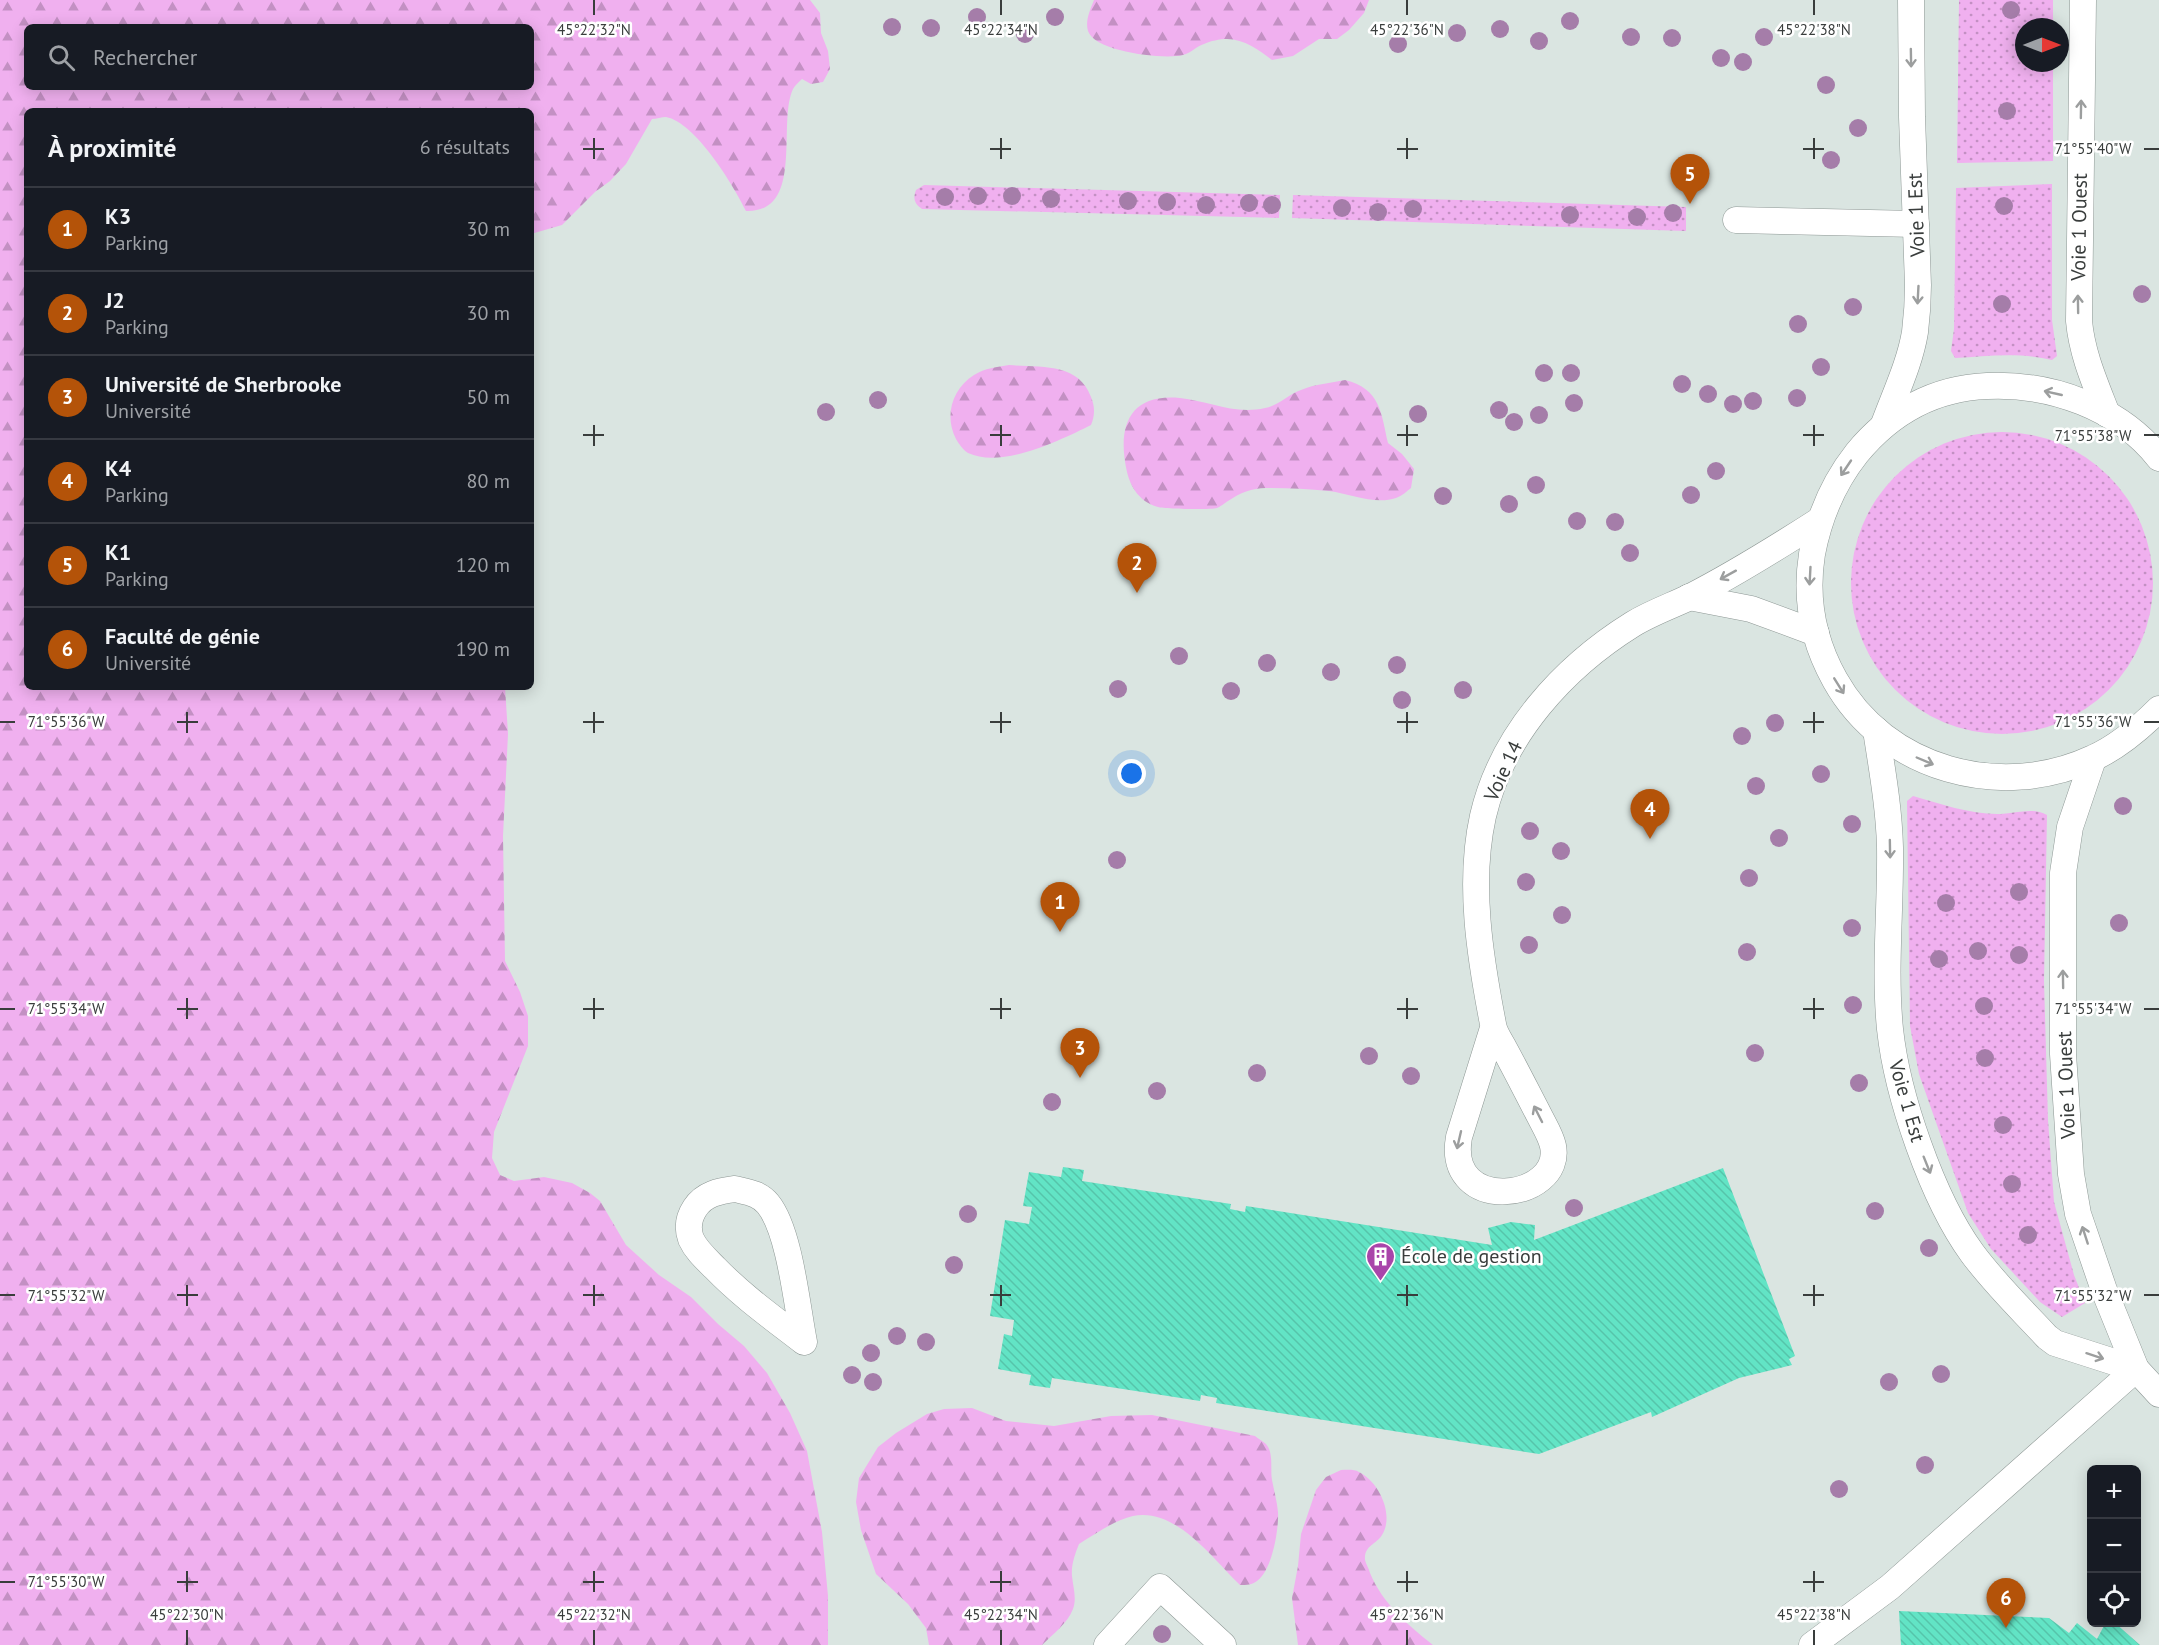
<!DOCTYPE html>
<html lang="fr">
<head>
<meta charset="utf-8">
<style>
  body { margin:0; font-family:"PT Sans",sans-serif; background:#242831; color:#f1f3f6 }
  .controls { position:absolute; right:18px; bottom:18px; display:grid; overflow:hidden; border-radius:9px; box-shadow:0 3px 15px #0003 }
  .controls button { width:54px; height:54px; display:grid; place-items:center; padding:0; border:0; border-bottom:2px solid #363941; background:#171b24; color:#f1f3f6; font:30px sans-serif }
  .compass { position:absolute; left:2015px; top:18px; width:54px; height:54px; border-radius:50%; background:#171b24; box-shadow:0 3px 15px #0003; rotate:90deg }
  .you { position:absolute; left:1132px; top:774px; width:21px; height:21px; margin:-15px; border:4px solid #fff; border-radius:50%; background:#1a73e8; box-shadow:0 0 0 9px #1a73e833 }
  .badge { display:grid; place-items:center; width:39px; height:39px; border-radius:50%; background:#b45309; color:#fff; font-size:20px; font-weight:700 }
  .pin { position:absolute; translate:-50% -50px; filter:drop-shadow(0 2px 3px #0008) }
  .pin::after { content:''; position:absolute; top:32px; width:21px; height:18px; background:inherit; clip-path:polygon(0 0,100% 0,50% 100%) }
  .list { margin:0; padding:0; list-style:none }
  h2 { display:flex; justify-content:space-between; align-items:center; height:78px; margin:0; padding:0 24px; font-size:26px }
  h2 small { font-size:20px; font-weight:400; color:#9ea1a6 }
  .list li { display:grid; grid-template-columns:39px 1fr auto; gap:18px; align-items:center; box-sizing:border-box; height:84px; padding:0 24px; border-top:2px solid #363941 }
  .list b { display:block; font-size:22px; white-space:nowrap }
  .list p { margin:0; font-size:20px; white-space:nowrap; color:#9ea1a6 }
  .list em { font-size:20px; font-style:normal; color:#9ea1a6 }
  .icon { flex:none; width:33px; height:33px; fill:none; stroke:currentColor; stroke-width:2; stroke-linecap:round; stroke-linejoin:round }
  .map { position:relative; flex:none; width:2159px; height:1645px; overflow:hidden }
  .search { position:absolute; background:#171b24; box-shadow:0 3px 15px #0003; left:24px; top:24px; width:510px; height:66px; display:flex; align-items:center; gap:15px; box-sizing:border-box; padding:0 21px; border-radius:9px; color:#9ea1a6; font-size:22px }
  .panel { position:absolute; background:#171b24; box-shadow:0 3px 15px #0003; left:24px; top:108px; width:510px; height:582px; border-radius:9px }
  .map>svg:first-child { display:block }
  .grass { fill:url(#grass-dots) }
  .forest { fill:url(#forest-firs); fill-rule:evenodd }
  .building { fill:url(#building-back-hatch) }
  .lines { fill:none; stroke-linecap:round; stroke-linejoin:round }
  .service-casing { stroke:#8d9794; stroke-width:27 }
  .service { stroke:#fff; stroke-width:26 }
  .tree { fill:#a57da9 }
  .oneway { stroke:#9c9e9e }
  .ticks { fill:none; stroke:#393d3c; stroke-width:2 }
  .labels { text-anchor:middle; stroke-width:5; stroke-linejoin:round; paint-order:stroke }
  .street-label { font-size:20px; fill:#393d3c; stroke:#fff }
  .poi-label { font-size:20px; fill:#393d3c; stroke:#fff; text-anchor:start }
  .ticks-label { font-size:15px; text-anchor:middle; fill:#393d3c; stroke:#fff; stroke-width:5; stroke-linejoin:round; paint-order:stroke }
</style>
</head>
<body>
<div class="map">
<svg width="2159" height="1645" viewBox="0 0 2159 1645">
  <defs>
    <pattern id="grass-dots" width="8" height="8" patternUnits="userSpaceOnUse" patternTransform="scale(1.5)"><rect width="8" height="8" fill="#f0b0ef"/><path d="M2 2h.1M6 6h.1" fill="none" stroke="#c390c3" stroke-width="1.8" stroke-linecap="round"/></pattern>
    <pattern id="forest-firs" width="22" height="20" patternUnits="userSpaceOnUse" patternTransform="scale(1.5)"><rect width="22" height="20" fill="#f0b0ef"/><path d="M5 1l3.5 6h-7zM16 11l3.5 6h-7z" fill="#c390c3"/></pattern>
    <pattern id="building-back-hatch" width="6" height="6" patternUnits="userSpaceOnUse" patternTransform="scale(1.5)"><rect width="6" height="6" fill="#62e4c5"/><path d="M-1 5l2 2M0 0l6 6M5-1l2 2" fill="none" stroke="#56c4aa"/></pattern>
  </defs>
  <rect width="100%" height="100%" fill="#dae5e1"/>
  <g class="grass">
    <path d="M1959,0H2053V27H2024V63H2053V161L1957,163Z"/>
    <path d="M2052,184V320L2057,356L2052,360C2019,352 1988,356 1955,358L1951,351L1954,329L1956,188Z"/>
    <path d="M924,185L1280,195L1279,218L922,209C914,204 913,198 916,190Z"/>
    <path d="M1293,195L1686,207V231L1292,218Z"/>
    <circle cx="2002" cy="583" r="151"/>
    <path d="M1913,796C1941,804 1972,815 2001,814C2017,813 2033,807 2047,815L2044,981L2048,1120L2054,1202L2074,1275L2085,1303L2062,1317L2040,1302L1991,1249L1968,1213L1919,1074L1910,1026L1907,801Z"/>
  </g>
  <g class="forest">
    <path d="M0,0H810L820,13L821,33L828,51L830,69L823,82L811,84L802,79C799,82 795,85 793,89C777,123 805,213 746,211C734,186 695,122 666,117C662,117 656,119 652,119L626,164L610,181L595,192L562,225L531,234V111H27V687H505L508,734L503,836L505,961L520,992L528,1016V1046L494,1132L492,1158L500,1175L514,1181L544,1177L572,1183L590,1193L600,1201L626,1245L659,1275L691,1297L718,1324L744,1346L767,1373L790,1413L807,1451L822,1532L828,1596V1645H0ZM27,27H531V87H27Z"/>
    <path d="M1094,0H1369L1364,13L1349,30L1337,39H1319L1293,56L1272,60C1259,50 1244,39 1227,39C1220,39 1210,41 1204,44C1197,46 1191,53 1183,55C1165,60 1095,52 1088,31C1085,21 1090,10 1094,0Z"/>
    <path d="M1009,365C1041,368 1078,362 1091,397C1095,406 1095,416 1091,425C1061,440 1002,469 968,453C963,450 959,444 956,439C944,416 952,389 974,375C985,368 997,367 1009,365Z"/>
    <path d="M1345,380C1381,389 1381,413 1388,443L1402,454L1414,469L1411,488C1407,491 1402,496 1396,498C1375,505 1351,494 1329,491C1308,489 1288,488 1266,488C1252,488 1240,493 1228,501C1225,503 1220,507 1217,508C1211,510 1164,509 1158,507C1140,502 1131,488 1127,472C1117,428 1128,393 1180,398C1209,401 1234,415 1265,408C1278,406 1289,394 1301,390C1315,384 1331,383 1345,380Z"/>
    <path d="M972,1408L1006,1421L1054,1426L1111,1416L1152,1415L1255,1436C1258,1439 1263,1441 1266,1444C1274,1453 1270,1469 1272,1480C1274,1491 1277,1501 1278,1512C1279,1529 1272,1571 1257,1581C1252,1585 1247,1585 1240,1585C1213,1559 1176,1507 1133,1516C1115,1520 1095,1534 1079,1544C1075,1554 1071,1565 1072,1576C1073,1587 1077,1598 1073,1609C1067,1624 1053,1634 1042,1645H929L926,1628L908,1604L876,1574L861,1530L856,1502L859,1478L878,1447L896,1433L927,1414L944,1409Z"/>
    <path d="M1341,1470C1347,1470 1354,1469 1359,1472C1378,1481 1395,1514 1382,1535C1376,1545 1364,1545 1365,1560C1366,1564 1369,1569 1370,1573C1383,1604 1407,1624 1433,1645H1298L1292,1598L1298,1566L1301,1534L1316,1490L1326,1477Z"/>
  </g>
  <g class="building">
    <path d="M1063,1167L1084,1170L1082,1181L1231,1204L1230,1209L1245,1212L1246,1206L1492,1245L1488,1228L1511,1222L1535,1225L1534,1240L1723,1168L1795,1356L1789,1359L1792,1365L1739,1378L1652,1417L1651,1412L1539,1454L1216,1403L1217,1398L1201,1395L1200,1401L1052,1378L1050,1388L1029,1385L1031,1375L998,1369L1004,1334L1012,1336L1014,1320L990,1316L1005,1220L1029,1224L1032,1207L1023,1206L1029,1172L1061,1177Z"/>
    <path d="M1899,1611L2049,1618L2069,1633L2077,1623L2097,1639L2106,1622H2114L2140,1645H1901Z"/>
  </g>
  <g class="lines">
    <defs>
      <g id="service">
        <path d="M2083,0L2079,321C2082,354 2095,383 2107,414"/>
        <path d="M1736,220L1916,224"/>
        <path d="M1884,424C1895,394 1910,363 1915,332C1917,316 1918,301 1918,285L1912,117L1911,0"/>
        <path d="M2159,458C2119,407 2050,383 1987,386C1934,388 1890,413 1857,453C1834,482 1819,517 1812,554C1805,598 1813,641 1835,680C1885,770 2001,801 2093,758C2118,747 2139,729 2159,709"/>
        <path d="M1689,597L1751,609L1816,633"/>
        <path d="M1876,730C1882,769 1889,808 1890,847C1891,907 1884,968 1890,1029C1897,1095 1932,1198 1972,1253C1994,1283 2022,1310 2047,1337L2055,1343L2136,1369"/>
        <path d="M2093,759L2070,827L2063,873V1054L2071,1174L2078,1214L2104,1290L2136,1369L2159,1394"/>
        <path d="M1493,1028L1459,1137C1445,1216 1564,1200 1553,1146C1551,1136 1544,1125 1539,1115C1528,1094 1517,1072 1505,1050C1501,1042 1494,1033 1493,1024C1480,957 1468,883 1483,816C1502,734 1564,667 1633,624C1651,613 1671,606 1690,597C1735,574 1778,547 1820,520"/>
        <path d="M735,1189C747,1192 759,1193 768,1204C790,1231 797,1307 804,1342C773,1318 742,1296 715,1268C706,1259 696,1250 691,1239C687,1228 689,1217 695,1208C704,1194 719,1191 735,1189Z"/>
        <path d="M1107,1645L1160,1587L1223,1645"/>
        <path d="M1812,1645L1890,1587L2136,1369"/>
      </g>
    </defs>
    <use href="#service" class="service-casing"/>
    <use href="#service" class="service"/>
  </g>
  <g class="tree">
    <circle cx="2011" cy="10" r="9"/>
    <circle cx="977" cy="17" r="9"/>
    <circle cx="1055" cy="17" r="9"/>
    <circle cx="1570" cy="21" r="9"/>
    <circle cx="892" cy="27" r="9"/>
    <circle cx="931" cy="28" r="9"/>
    <circle cx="1500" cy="29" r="9"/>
    <circle cx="1457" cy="33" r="9"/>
    <circle cx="1025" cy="34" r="9"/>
    <circle cx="1631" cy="37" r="9"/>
    <circle cx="1764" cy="37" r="9"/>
    <circle cx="1672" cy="38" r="9"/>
    <circle cx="1539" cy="41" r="9"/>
    <circle cx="1398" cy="44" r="9"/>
    <circle cx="1721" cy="58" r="9"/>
    <circle cx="1743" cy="62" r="9"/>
    <circle cx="1826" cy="85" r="9"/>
    <circle cx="2007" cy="111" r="9"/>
    <circle cx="1858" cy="128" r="9"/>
    <circle cx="1831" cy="160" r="9"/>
    <circle cx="978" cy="196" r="9"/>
    <circle cx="1012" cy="196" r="9"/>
    <circle cx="945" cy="197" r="9"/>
    <circle cx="1051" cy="199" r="9"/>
    <circle cx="1128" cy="201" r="9"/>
    <circle cx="1167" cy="202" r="9"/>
    <circle cx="1249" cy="203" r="9"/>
    <circle cx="1206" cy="205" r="9"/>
    <circle cx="1272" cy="205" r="9"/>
    <circle cx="2004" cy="206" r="9"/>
    <circle cx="1342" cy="208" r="9"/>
    <circle cx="1413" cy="209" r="9"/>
    <circle cx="1378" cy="212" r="9"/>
    <circle cx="1673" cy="213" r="9"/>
    <circle cx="1570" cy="215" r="9"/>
    <circle cx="1637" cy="217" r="9"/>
    <circle cx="2142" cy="294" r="9"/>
    <circle cx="2002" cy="304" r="9"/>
    <circle cx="1853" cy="307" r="9"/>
    <circle cx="1798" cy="324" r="9"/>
    <circle cx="1821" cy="367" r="9"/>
    <circle cx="1544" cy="373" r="9"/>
    <circle cx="1571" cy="373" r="9"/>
    <circle cx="1682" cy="384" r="9"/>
    <circle cx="1708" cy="394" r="9"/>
    <circle cx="1797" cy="398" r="9"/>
    <circle cx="878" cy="400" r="9"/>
    <circle cx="1753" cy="401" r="9"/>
    <circle cx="1574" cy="403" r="9"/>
    <circle cx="1733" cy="404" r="9"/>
    <circle cx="1499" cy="410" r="9"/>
    <circle cx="826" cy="412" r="9"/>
    <circle cx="1418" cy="414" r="9"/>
    <circle cx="1539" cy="415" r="9"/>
    <circle cx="1514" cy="422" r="9"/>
    <circle cx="1716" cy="471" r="9"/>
    <circle cx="1536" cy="485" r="9"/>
    <circle cx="1691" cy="495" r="9"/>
    <circle cx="1443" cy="496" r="9"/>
    <circle cx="1509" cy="504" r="9"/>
    <circle cx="1577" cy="521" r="9"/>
    <circle cx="1615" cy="522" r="9"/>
    <circle cx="1630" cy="553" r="9"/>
    <circle cx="1179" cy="656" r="9"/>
    <circle cx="1267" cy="663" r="9"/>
    <circle cx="1397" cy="665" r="9"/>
    <circle cx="1331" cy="672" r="9"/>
    <circle cx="1118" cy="689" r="9"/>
    <circle cx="1463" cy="690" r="9"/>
    <circle cx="1231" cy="691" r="9"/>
    <circle cx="1402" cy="700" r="9"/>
    <circle cx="1775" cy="723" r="9"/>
    <circle cx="1742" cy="736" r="9"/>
    <circle cx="1821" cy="774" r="9"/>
    <circle cx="1756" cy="786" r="9"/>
    <circle cx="2123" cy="806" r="9"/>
    <circle cx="1852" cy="824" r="9"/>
    <circle cx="1530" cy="831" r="9"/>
    <circle cx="1779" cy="838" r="9"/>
    <circle cx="1561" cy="851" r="9"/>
    <circle cx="1117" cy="860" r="9"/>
    <circle cx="1749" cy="878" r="9"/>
    <circle cx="1526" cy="882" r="9"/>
    <circle cx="2019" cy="892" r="9"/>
    <circle cx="1946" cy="903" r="9"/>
    <circle cx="1562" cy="915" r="9"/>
    <circle cx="2119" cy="923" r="9"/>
    <circle cx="1852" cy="928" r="9"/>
    <circle cx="1529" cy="945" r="9"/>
    <circle cx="1978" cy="951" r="9"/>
    <circle cx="1747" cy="952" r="9"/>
    <circle cx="2019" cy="955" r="9"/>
    <circle cx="1939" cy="959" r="9"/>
    <circle cx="1853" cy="1005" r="9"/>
    <circle cx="1984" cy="1006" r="9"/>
    <circle cx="1755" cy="1053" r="9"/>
    <circle cx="1369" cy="1056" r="9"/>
    <circle cx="1985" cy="1058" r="9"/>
    <circle cx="1257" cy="1073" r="9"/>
    <circle cx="1411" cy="1076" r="9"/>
    <circle cx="1859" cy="1083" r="9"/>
    <circle cx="1157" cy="1091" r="9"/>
    <circle cx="1052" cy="1102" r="9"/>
    <circle cx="2003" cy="1125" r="9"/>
    <circle cx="2012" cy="1184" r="9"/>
    <circle cx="1574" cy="1208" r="9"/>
    <circle cx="1875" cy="1211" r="9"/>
    <circle cx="968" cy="1214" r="9"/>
    <circle cx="2028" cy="1235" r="9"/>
    <circle cx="1929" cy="1248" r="9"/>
    <circle cx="954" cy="1265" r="9"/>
    <circle cx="897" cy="1336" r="9"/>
    <circle cx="926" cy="1342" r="9"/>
    <circle cx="871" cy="1353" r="9"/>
    <circle cx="1941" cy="1374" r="9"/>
    <circle cx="852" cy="1375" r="9"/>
    <circle cx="873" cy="1382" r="9"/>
    <circle cx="1889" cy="1382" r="9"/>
    <circle cx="1925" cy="1465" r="9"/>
    <circle cx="1839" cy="1489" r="9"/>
    <circle cx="1162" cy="1634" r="9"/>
  </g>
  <defs><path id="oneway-shaft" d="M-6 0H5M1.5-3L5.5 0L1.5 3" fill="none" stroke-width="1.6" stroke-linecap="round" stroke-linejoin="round" transform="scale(1.5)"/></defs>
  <g class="oneway">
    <use href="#oneway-shaft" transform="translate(1911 58) rotate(89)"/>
    <use href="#oneway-shaft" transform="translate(2081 109) rotate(-89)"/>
    <use href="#oneway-shaft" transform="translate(1918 295) rotate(93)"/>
    <use href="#oneway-shaft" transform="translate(2078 304) rotate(-91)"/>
    <use href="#oneway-shaft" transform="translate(2053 393) rotate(-167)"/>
    <use href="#oneway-shaft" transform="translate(1846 468) rotate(124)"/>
    <use href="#oneway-shaft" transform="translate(1728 575) rotate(151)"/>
    <use href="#oneway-shaft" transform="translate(1810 576) rotate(93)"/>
    <use href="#oneway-shaft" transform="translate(1839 686) rotate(58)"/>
    <use href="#oneway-shaft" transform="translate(1925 761) rotate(23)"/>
    <use href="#oneway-shaft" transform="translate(1890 849) rotate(89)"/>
    <use href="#oneway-shaft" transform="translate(2063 979) rotate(-91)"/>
    <use href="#oneway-shaft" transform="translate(1538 1114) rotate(-117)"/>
    <use href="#oneway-shaft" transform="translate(1459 1140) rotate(103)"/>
    <use href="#oneway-shaft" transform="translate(1927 1165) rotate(68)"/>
    <use href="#oneway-shaft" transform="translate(2085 1235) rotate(-108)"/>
    <use href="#oneway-shaft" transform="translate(2095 1356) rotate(18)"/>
  </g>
  <path class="ticks" d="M594,0V15M1001,0V15M1407,0V15M1814,0V15M594,138V159M1001,138V159M1407,138V159M1814,138V159M583,149H604M990,149H1011M1397,149H1418M1803,149H1824M2144,149H2159M594,425V446M1001,425V446M1407,425V446M1814,425V446M583,435H604M990,435H1011M1397,435H1418M1803,435H1824M2144,435H2159M187,712V733M594,712V733M1001,712V733M1407,712V733M1814,712V733M0,722H15M177,722H198M583,722H604M990,722H1011M1397,722H1418M1803,722H1824M2144,722H2159M187,998V1019M594,998V1019M1001,998V1019M1407,998V1019M1814,998V1019M0,1009H15M177,1009H198M583,1009H604M990,1009H1011M1397,1009H1418M1803,1009H1824M2144,1009H2159M187,1285V1306M594,1285V1306M1001,1285V1306M1407,1285V1306M1814,1285V1306M0,1295H15M177,1295H198M583,1295H604M990,1295H1011M1397,1295H1418M1803,1295H1824M2144,1295H2159M187,1571V1592M594,1571V1592M1001,1571V1592M1407,1571V1592M1814,1571V1592M0,1582H15M177,1582H198M583,1582H604M990,1582H1011M1397,1582H1418M1803,1582H1824M187,1630V1645M594,1630V1645M1001,1630V1645M1407,1630V1645M1814,1630V1645"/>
  <defs>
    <symbol id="building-pin" viewBox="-11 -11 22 30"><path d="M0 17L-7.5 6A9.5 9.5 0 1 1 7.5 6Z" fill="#a945aa" stroke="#fff"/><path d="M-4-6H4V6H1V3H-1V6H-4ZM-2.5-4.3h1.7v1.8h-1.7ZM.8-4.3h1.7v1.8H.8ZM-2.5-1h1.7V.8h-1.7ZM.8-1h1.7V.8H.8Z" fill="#fff"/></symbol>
  </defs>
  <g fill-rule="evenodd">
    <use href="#building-pin" x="1364" y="1240" width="33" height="45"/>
  </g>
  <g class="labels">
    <g class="street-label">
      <text transform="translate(1916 215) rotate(-92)" y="7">Voie 1 Est</text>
      <text transform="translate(2079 227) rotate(-89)" y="7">Voie 1 Ouest</text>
      <text transform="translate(1503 771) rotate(-65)" y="7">Voie 14</text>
      <text transform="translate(2066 1085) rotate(-92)" y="7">Voie 1 Ouest</text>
      <text transform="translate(1907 1101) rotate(74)" y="7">Voie 1 Est</text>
    </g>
    <g class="poi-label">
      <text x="1401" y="1263">École de gestion</text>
    </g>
  </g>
  <g class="ticks-label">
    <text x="594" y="35">45°22'32"N</text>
    <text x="1001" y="35">45°22'34"N</text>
    <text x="1407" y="35">45°22'36"N</text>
    <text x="1814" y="35">45°22'38"N</text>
    <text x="2093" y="154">71°55'40"W</text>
    <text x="2093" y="441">71°55'38"W</text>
    <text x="2093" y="727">71°55'36"W</text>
    <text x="66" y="727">71°55'36"W</text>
    <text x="2093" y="1014">71°55'34"W</text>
    <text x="66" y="1014">71°55'34"W</text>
    <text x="2093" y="1301">71°55'32"W</text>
    <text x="66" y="1301">71°55'32"W</text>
    <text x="66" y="1587">71°55'30"W</text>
    <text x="187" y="1620">45°22'30"N</text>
    <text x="594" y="1620">45°22'32"N</text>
    <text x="1001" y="1620">45°22'34"N</text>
    <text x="1407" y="1620">45°22'36"N</text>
    <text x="1814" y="1620">45°22'38"N</text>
  </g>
</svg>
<div class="controls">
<button>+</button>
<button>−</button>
<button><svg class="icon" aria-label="locate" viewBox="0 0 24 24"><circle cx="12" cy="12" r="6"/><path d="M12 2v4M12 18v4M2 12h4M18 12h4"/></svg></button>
</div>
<svg class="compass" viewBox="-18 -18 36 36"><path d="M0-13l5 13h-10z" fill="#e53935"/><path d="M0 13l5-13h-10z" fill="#9ea1a6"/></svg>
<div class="you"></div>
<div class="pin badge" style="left:1060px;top:932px">1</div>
<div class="pin badge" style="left:1137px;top:593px">2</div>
<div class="pin badge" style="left:1080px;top:1078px">3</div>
<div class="pin badge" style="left:1650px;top:839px">4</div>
<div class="pin badge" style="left:1690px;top:204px">5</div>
<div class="pin badge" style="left:2006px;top:1628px">6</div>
<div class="search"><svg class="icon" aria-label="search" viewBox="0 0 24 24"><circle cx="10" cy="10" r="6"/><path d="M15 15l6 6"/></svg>Rechercher</div>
<section class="panel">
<h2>À proximité<small>6 résultats</small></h2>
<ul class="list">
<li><span class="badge">1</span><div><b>K3</b><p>Parking</p></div><em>30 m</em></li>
<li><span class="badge">2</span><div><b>J2</b><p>Parking</p></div><em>30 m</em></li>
<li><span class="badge">3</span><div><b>Université de Sherbrooke</b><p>Université</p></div><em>50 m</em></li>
<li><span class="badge">4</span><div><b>K4</b><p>Parking</p></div><em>80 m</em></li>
<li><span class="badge">5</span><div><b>K1</b><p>Parking</p></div><em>120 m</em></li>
<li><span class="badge">6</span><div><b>Faculté de génie</b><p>Université</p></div><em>190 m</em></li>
</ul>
</section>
</div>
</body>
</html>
